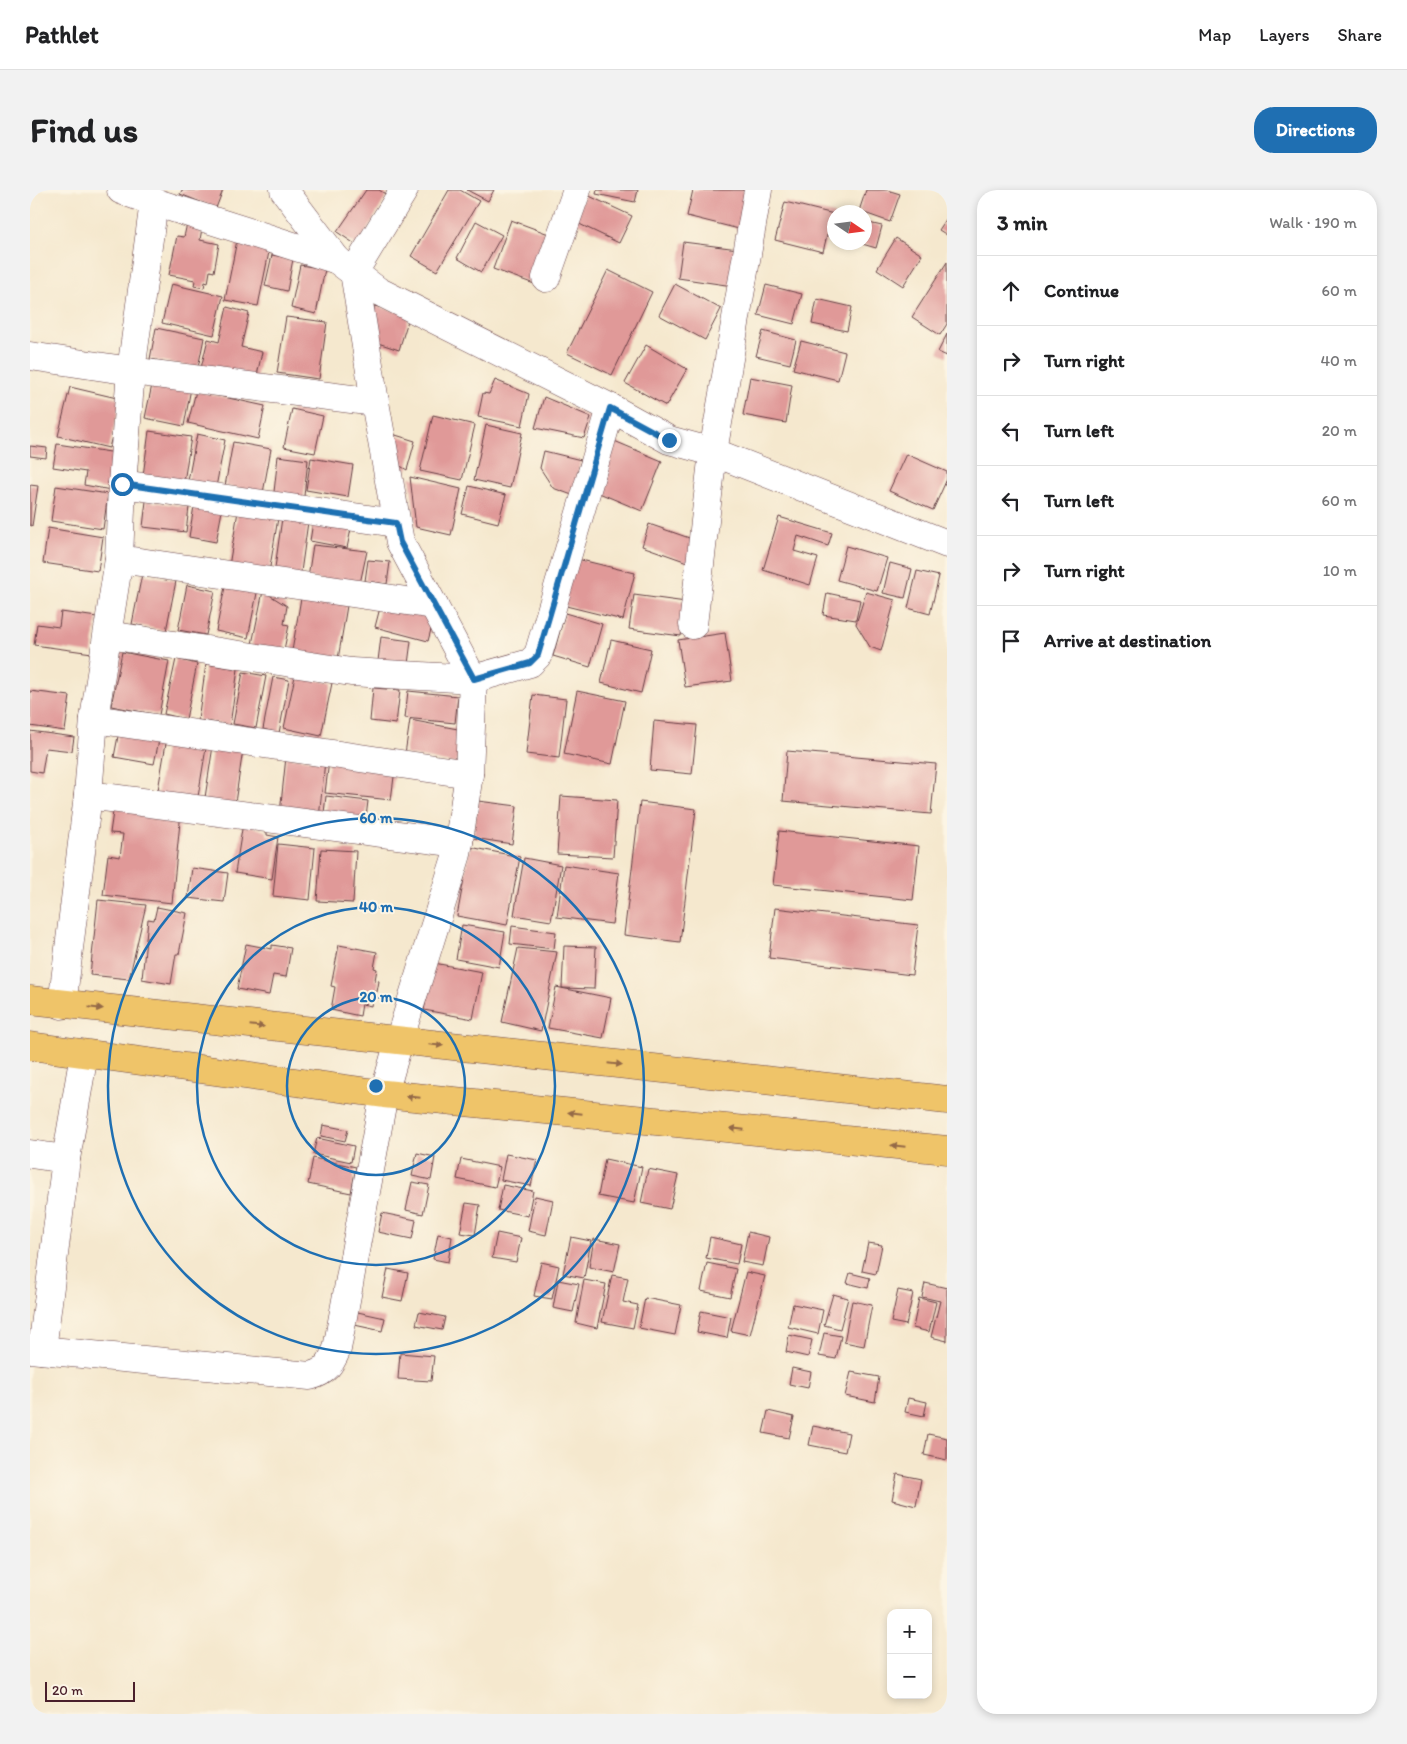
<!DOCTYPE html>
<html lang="en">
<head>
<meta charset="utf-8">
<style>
  body { margin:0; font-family:Itim,sans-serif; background:#f2f2f2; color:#202124 }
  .controls { position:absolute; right:15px; bottom:15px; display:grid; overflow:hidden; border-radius:10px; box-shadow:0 2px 8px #0003 }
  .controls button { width:45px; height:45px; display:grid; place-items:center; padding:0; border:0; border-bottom:1px solid #e0e0e0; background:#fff; color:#202124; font:25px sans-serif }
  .compass { position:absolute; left:797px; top:15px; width:45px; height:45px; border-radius:50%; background:#fff; box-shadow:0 2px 8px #0003; rotate:103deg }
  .scale { position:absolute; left:15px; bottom:12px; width:90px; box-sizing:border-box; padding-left:5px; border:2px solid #4a1f2b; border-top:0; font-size:14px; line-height:18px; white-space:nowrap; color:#4a1f2b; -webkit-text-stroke:4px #fcf5e5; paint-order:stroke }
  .stop { position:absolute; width:15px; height:15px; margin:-11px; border:4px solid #1f6fb2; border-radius:50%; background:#fff }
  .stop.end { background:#1f6fb2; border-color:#fff; box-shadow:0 1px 5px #0008 }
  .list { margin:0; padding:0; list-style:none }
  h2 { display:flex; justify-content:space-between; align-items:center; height:65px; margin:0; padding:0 20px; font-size:21px }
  h2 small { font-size:16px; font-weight:400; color:#757577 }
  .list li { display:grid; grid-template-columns:32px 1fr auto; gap:15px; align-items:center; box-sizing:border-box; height:70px; padding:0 20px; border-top:1px solid #e0e0e0 }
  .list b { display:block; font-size:19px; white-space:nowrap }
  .list em { font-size:16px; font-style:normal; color:#757577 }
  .icon { flex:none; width:28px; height:28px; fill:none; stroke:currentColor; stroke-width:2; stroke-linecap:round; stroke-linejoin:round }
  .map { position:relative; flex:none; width:917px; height:1524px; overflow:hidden; border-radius:20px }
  header { display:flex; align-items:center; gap:30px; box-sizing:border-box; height:70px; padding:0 25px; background:#fff; border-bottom:1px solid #e0e0e0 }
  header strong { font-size:24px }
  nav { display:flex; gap:28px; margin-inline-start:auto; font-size:18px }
  .intro { display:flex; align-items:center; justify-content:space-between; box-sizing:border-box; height:120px; padding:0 30px }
  h1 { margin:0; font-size:35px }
  .button { padding:12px 22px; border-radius:20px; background:#1f6fb2; color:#fff; font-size:18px; font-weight:700 }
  main { display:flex; gap:30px; padding:0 30px }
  aside { flex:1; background:#fff; border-radius:20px; box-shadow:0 2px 8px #0003 }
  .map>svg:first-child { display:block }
  .building { fill:#e09998 }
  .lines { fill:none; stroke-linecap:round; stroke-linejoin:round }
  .minor-casing { stroke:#643d43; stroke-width:29 }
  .major-casing { stroke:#643d43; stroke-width:29 }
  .minor { stroke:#fff; stroke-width:28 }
  .major { stroke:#efc469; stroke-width:28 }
  .oneway { fill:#946947 }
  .route { stroke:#1f6fb2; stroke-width:6 }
  .ring { fill:none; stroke:#1f6fb2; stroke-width:2.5 }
  .centre { fill:#1f6fb2; stroke:#fcf5e5; stroke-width:2.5 }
  .ring-label { font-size:15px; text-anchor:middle; font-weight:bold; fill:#1f6fb2; stroke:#fcf5e5; stroke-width:4; stroke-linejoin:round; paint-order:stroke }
</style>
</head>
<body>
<header>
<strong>Pathlet</strong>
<nav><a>Map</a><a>Layers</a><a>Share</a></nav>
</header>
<div class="intro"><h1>Find us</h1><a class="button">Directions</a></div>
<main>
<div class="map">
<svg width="917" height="1524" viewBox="0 0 917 1524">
  <rect width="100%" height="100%" fill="#fcf5e5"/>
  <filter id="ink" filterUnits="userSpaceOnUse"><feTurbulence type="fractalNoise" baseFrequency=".02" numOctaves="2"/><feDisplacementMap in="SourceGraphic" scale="10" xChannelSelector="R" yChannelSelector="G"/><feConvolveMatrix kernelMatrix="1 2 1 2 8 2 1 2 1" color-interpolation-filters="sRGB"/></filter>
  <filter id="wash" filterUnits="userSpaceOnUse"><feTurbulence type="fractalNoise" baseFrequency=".0096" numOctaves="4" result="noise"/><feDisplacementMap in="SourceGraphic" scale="20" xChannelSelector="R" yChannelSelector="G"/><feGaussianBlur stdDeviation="1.12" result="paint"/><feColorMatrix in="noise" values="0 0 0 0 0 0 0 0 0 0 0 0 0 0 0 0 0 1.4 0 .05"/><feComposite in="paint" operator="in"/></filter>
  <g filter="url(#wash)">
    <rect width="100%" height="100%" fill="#f5e8ce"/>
    <g id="blocks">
      <g class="building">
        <path d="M152,0H193L186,18L150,4Z"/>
        <path d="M336,0H349L357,5L328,56L307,42Z"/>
        <path d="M419,0H430L449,11L407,81L381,66Z"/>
        <path d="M437,0H464L458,11Z"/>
        <path d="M567,0H608L605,12L566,4Z"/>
        <path d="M663,0H711L721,2L713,40L657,26Z"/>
        <path d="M836,0H857L870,4L860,32L829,21Z"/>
        <path d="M555,4L602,26L589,53L543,31Z"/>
        <path d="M755,12L804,24V47L797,45L793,62L745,50Z"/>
        <path d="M917,28V45L909,40Z"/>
        <path d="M158,29L173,32L170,50L189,54L184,82L180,81L178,93L175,92L174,98L164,96L165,90L139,85L147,46L154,47Z"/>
        <path d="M481,30L524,46L507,95L463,79Z"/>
        <path d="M446,31L472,45L451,82L427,68Z"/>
        <path d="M834,32L852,36L846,58L829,53L834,52Z"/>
        <path d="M866,48L892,65L873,96L847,79Z"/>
        <path d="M207,50L240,57L228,116L195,110Z"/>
        <path d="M653,52L708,59L703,96L648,88Z"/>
        <path d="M242,65L263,69L257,101L235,96Z"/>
        <path d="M917,72V134L910,145L882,127Z"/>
        <path d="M270,75L295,79L286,124L261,118Z"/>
        <path d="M578,80L622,102L582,185L537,163Z"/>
        <path d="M141,94L193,106L184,145L132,133Z"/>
        <path d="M645,94L691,119L675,150L629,125Z"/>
        <path d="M736,95L772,104L764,134L728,125Z"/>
        <path d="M787,109L822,117L817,141L782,134Z"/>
        <path d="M344,116L380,124L369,160L345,152Z"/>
        <path d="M197,117L219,123L211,157L232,162L226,190L171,178L178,149L189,152Z"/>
        <path d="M256,127L297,132L289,189L247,183Z"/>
        <path d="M126,138L174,148L168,178L120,169Z"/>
        <path d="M733,141L766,150L760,174L726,166Z"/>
        <path d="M917,144V166L908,162Z"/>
        <path d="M771,151L815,162L808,190L763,179Z"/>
        <path d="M616,155L657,179L636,216L595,193Z"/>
        <path d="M720,187L762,195L756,233L713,225Z"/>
        <path d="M123,190L161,198L154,236L115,228Z"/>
        <path d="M465,190L499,204L492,236L448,227L453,203L459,204Z"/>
        <path d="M40,197L91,209L79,258L28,246Z"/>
        <path d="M166,201L235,216L228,249L158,233Z"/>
        <path d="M514,207L561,227L554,248L505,238Z"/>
        <path d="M262,219L293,226L285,263L254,257Z"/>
        <path d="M403,225L445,235L432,290L390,281Z"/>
        <path d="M456,235L492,243L480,298L444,290Z"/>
        <path d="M119,241L161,247L154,292L113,286Z"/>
        <path d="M359,243L385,251L377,280L359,269Z"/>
        <path d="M167,244L195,250L186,297L158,291Z"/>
        <path d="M582,250L632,271L612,321L562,300Z"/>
        <path d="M203,252L241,259L233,303L195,296Z"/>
        <path d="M27,254L87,263L81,300L54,295L56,282L23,277Z"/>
        <path d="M0,256L17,258L16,268L0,266Z"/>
        <path d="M514,261L551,270L542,305L523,298L510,278Z"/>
        <path d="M876,264L917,282V289L903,320L859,301Z"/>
        <path d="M248,266L278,270L273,315L243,311Z"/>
        <path d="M281,268L323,275L318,307L276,300Z"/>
        <path d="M380,287L431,299L421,345L386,337Z"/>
        <path d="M0,295L8,296L2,336L0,335Z"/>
        <path d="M26,296L78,304L73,339L21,331Z"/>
        <path d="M439,296L476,305L468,333L432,324Z"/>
        <path d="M116,311L159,317L156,342L113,337Z"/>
        <path d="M164,316L192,321L186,352L159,347Z"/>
        <path d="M208,321L248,328L239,383L199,376Z"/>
        <path d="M749,327L802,343L798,356L768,346L764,361L788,368L780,395L733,380Z"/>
        <path d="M252,328L278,332L270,389L244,385Z"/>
        <path d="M283,332L321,339L317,358L280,351Z"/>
        <path d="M619,334L668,351L660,373L612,356Z"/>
        <path d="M18,338L73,347L68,381L13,373Z"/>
        <path d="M283,355L337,361L329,398L278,387Z"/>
        <path d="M816,356L857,368L847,401L807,390Z"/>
        <path d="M543,368L605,383L593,430L532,415Z"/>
        <path d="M338,370L360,372L357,394L335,391Z"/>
        <path d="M860,373L882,379L875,408L853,403Z"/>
        <path d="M887,381L909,386L900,424L878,418Z"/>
        <path d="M112,384L146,391L136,441L102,434Z"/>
        <path d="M196,392L228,398L218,448L186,441Z"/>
        <path d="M157,395L185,401L176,445L148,440Z"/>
        <path d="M233,401L257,416L254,434L259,435L253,465L221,459Z"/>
        <path d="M272,402L318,410L308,469L262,461Z"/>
        <path d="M836,402L865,410L851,461L840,457L826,434Z"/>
        <path d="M797,403L830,410L826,430L793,425Z"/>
        <path d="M604,405L656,412L651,446L599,439Z"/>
        <path d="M352,410L405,424L398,451L345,437Z"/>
        <path d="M31,422L67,427L62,463L4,455L7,434L29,437Z"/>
        <path d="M535,423L572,434L560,477L523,466Z"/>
        <path d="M695,443L702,491L655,497L648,450Z"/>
        <path d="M351,447L381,451L378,474L348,471Z"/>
        <path d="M581,450L621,459L611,503L571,493Z"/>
        <path d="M92,462L139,471L129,525L81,516Z"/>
        <path d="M146,469L167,474L156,529L134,524Z"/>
        <path d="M176,474L208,479L200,535L168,530Z"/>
        <path d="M213,482L236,486L226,538L203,534Z"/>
        <path d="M265,486L302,493L291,546L254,538Z"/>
        <path d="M243,487L259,490L249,543L233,539Z"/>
        <path d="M343,498L370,500L366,534L340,531Z"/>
        <path d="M0,501L40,506L35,541L0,536Z"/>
        <path d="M378,501L428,506L425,533L375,528Z"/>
        <path d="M547,501L595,511L582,574L534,564Z"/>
        <path d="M503,505L536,509L529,568L496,564Z"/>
        <path d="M380,530L433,540L426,574L375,564Z"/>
        <path d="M624,531L667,535L662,584L620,580Z"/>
        <path d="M0,541L44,547L42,561L16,558L12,583L0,581Z"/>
        <path d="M89,541L129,550L124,574L84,567Z"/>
        <path d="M137,547L176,558L167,613L127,606Z"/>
        <path d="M183,556L213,560L204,619L174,614Z"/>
        <path d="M757,561L906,574L901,624L753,611Z"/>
        <path d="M256,567L295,571L289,628L250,623Z"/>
        <path d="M299,571L365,579L361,610L295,603Z"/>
        <path d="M296,606L338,611L335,635L293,631Z"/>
        <path d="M531,606L587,610L583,667L527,664Z"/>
        <path d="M448,611L487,616L482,654L443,648Z"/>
        <path d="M610,612L666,619L650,752L594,745Z"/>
        <path d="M84,615L151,622L142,713L73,705L78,665L90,667L93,644L80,643Z"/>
        <path d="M213,633L237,642V645L248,647L242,689L205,683Z"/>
        <path d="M749,641L889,656L883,710L743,695Z"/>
        <path d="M248,654L285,658L280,710L243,706Z"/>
        <path d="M440,657L490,667L477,735L427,726Z"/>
        <path d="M291,659L326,661L323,713L287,711Z"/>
        <path d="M494,668L531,675L521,731L484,725Z"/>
        <path d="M534,675L589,683L582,734L527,727Z"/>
        <path d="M162,678L198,683L194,712L158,708Z"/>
        <path d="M68,710L116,715L99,789L60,785Z"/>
        <path d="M127,717L157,723L149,764H146L141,794L112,789L118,729L124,730Z"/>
        <path d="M745,718L888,735L882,785L739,768Z"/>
        <path d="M432,735L475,742L469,777L426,769Z"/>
        <path d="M482,736L526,742L524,759L480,754Z"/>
        <path d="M216,754L242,759V755L261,758L256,787L243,785L239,805L207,799Z"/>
        <path d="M309,755L347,762L344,778L347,779L345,790L349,791L347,802L343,801L341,816L332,814L330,826L301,820L305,797L301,796Z"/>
        <path d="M534,756L566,757L564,799L532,798Z"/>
        <path d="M488,758L527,762L511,841L472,832Z"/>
        <path d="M404,773L452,782L443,829L394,820Z"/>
        <path d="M526,797L581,808L573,848L518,838Z"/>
        <path d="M293,935L318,940L315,951L291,946Z"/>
        <path d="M287,948L324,956L321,972L283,964Z"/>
        <path d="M387,963L405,967L401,990L382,986Z"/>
        <path d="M476,964L507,970L501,996L471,990Z"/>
        <path d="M283,968L326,977L321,1003L278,994Z"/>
        <path d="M431,969L470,977L465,997L427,989Z"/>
        <path d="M575,969L612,977L604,1013L568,1006Z"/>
        <path d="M618,979L648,985L640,1019L611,1013Z"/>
        <path d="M382,992L399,995L393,1024L376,1020Z"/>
        <path d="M473,995L503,1001L498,1026L468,1020Z"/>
        <path d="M505,1006L523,1010L516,1045L498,1041Z"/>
        <path d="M436,1013L450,1015L445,1045L430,1043Z"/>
        <path d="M352,1023L386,1030L382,1049L348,1042Z"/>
        <path d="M718,1042L739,1047L733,1076L712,1072Z"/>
        <path d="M467,1043L491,1048L486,1072L462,1068Z"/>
        <path d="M408,1044L422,1047L418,1072L403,1069Z"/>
        <path d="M541,1047L561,1051L554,1088L533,1084Z"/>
        <path d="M680,1047L711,1054L707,1074L676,1068Z"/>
        <path d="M564,1049L590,1054L584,1082L559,1077Z"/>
        <path d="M838,1053L852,1055L846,1084L832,1081Z"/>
        <path d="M511,1072L529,1076L522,1109L504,1106Z"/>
        <path d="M677,1073L706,1079L700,1107L671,1101Z"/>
        <path d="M358,1079L378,1083L372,1111L352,1107Z"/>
        <path d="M716,1082L735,1086L720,1145L701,1141Z"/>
        <path d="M820,1083L840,1088L838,1098L817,1093Z"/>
        <path d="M582,1085L598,1088L593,1112L608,1115L603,1138L572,1132Z"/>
        <path d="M528,1090L549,1094L543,1122L523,1118Z"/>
        <path d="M554,1090L576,1094L567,1138L546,1133Z"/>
        <path d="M895,1093L917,1098V1151L901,1147L910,1111L892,1107Z"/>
        <path d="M868,1100L883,1103L876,1135L861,1132Z"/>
        <path d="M803,1104L818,1108L810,1139L794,1135Z"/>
        <path d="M615,1108L651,1115L645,1145L609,1138Z"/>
        <path d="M889,1108L906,1112L899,1142L883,1138Z"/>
        <path d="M822,1111L842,1115L834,1156L814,1152Z"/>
        <path d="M763,1114L793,1120L788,1144L758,1137Z"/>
        <path d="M323,1121L355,1128L352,1141L320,1134Z"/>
        <path d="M671,1121L701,1127L697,1148L667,1142Z"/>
        <path d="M389,1122L415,1127L412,1140L386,1135Z"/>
        <path d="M794,1143L811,1146L806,1169L789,1166Z"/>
        <path d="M759,1145L782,1150L778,1167L756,1162Z"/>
        <path d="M370,1163L404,1166L401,1191L368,1189Z"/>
        <path d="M762,1178L781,1182L778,1198L759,1194Z"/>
        <path d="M821,1182L849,1187L845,1212L815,1206Z"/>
        <path d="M878,1208L897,1212L894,1226L875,1222Z"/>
        <path d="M738,1221L764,1227L759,1248L733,1243Z"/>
        <path d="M783,1236L819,1243L815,1262L779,1255Z"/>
        <path d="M898,1244L917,1248V1270L894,1265Z"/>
        <path d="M867,1284L891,1289L886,1316L862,1310Z"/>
      </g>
    </g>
  </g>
  <g filter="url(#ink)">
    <use href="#blocks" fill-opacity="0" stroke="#643d43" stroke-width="1"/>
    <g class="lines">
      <defs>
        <g id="minor">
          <path d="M91,0L124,12L307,70L348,101L581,218L639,250L683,262L917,354"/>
          <path d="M254,0L307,70"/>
          <path d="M516,88L547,0"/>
          <path d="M0,166L101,181L345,212"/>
          <path d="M92,294L366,333"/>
          <path d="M89,369L404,415"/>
          <path d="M663,435L683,262L728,0"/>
          <path d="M78,445L321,482L443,489L500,473L508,465L581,218"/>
          <path d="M64,529L439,584"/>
          <path d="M58,605L429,653"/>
          <path d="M32,815L58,605L64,529L89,369L92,294L101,181L124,12"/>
          <path d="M0,964L36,969"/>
          <path d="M0,1159L280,1186C296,1182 301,1173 307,1159L354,904L369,851L427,664L439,584L443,489L370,352L345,212L324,82L374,0"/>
          <path d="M12,1160L36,969L54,864"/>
        </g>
        <g id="major">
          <path d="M0,810L917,910"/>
          <path d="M0,856L354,904L917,960"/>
        </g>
      </defs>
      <use href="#minor" class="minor-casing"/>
      <use href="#major" class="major-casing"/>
      <use href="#minor" class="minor"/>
      <use href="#major" class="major"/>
    </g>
    <defs><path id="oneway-solid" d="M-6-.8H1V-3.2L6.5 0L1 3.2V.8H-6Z" transform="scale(1.25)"/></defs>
    <g class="oneway">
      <use href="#oneway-solid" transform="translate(66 818) rotate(6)"/>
      <use href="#oneway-solid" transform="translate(227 836) rotate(6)"/>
      <use href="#oneway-solid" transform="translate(406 855) rotate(6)"/>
      <use href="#oneway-solid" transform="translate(585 874) rotate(6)"/>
      <use href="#oneway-solid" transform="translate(383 907) rotate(-174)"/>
      <use href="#oneway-solid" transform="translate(545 923) rotate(-174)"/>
      <use href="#oneway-solid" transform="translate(707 939) rotate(-174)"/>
      <use href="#oneway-solid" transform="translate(868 956) rotate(-174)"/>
    </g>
  </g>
  <g class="lines" filter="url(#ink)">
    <path class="route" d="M92,294L366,333L370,352L444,489L500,473L508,465L580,218L639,250"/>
  </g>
  <g class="ring">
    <circle cx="346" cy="896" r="89"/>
    <circle cx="346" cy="896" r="179"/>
    <circle cx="346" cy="896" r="268"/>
  </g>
  <circle cx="346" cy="896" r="8" class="centre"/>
  <g class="ring-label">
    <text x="346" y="633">60 m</text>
    <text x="346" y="722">40 m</text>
    <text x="346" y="812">20 m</text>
  </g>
</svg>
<div class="controls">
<button>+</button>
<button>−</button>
</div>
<svg class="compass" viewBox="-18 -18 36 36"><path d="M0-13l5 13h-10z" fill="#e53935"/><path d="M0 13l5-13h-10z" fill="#757577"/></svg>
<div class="scale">20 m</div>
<div class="stop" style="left:92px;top:294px"></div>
<div class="stop end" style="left:639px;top:250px"></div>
</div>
<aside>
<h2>3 min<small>Walk · 190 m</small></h2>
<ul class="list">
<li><svg class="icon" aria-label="ahead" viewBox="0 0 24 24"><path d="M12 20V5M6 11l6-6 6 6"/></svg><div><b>Continue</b></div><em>60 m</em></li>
<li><svg class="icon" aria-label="right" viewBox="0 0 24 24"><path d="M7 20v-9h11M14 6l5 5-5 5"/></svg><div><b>Turn right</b></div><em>40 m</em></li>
<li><svg class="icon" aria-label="left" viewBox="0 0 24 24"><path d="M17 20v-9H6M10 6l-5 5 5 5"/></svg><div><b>Turn left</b></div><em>20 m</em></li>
<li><svg class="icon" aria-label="left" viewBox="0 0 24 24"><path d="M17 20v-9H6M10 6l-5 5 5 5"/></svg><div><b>Turn left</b></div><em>60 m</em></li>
<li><svg class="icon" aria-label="right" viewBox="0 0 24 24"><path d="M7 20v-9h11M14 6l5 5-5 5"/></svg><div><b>Turn right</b></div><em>10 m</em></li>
<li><svg class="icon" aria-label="arrive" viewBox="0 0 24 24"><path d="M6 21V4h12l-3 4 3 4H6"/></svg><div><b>Arrive at destination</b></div></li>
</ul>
</aside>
</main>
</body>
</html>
